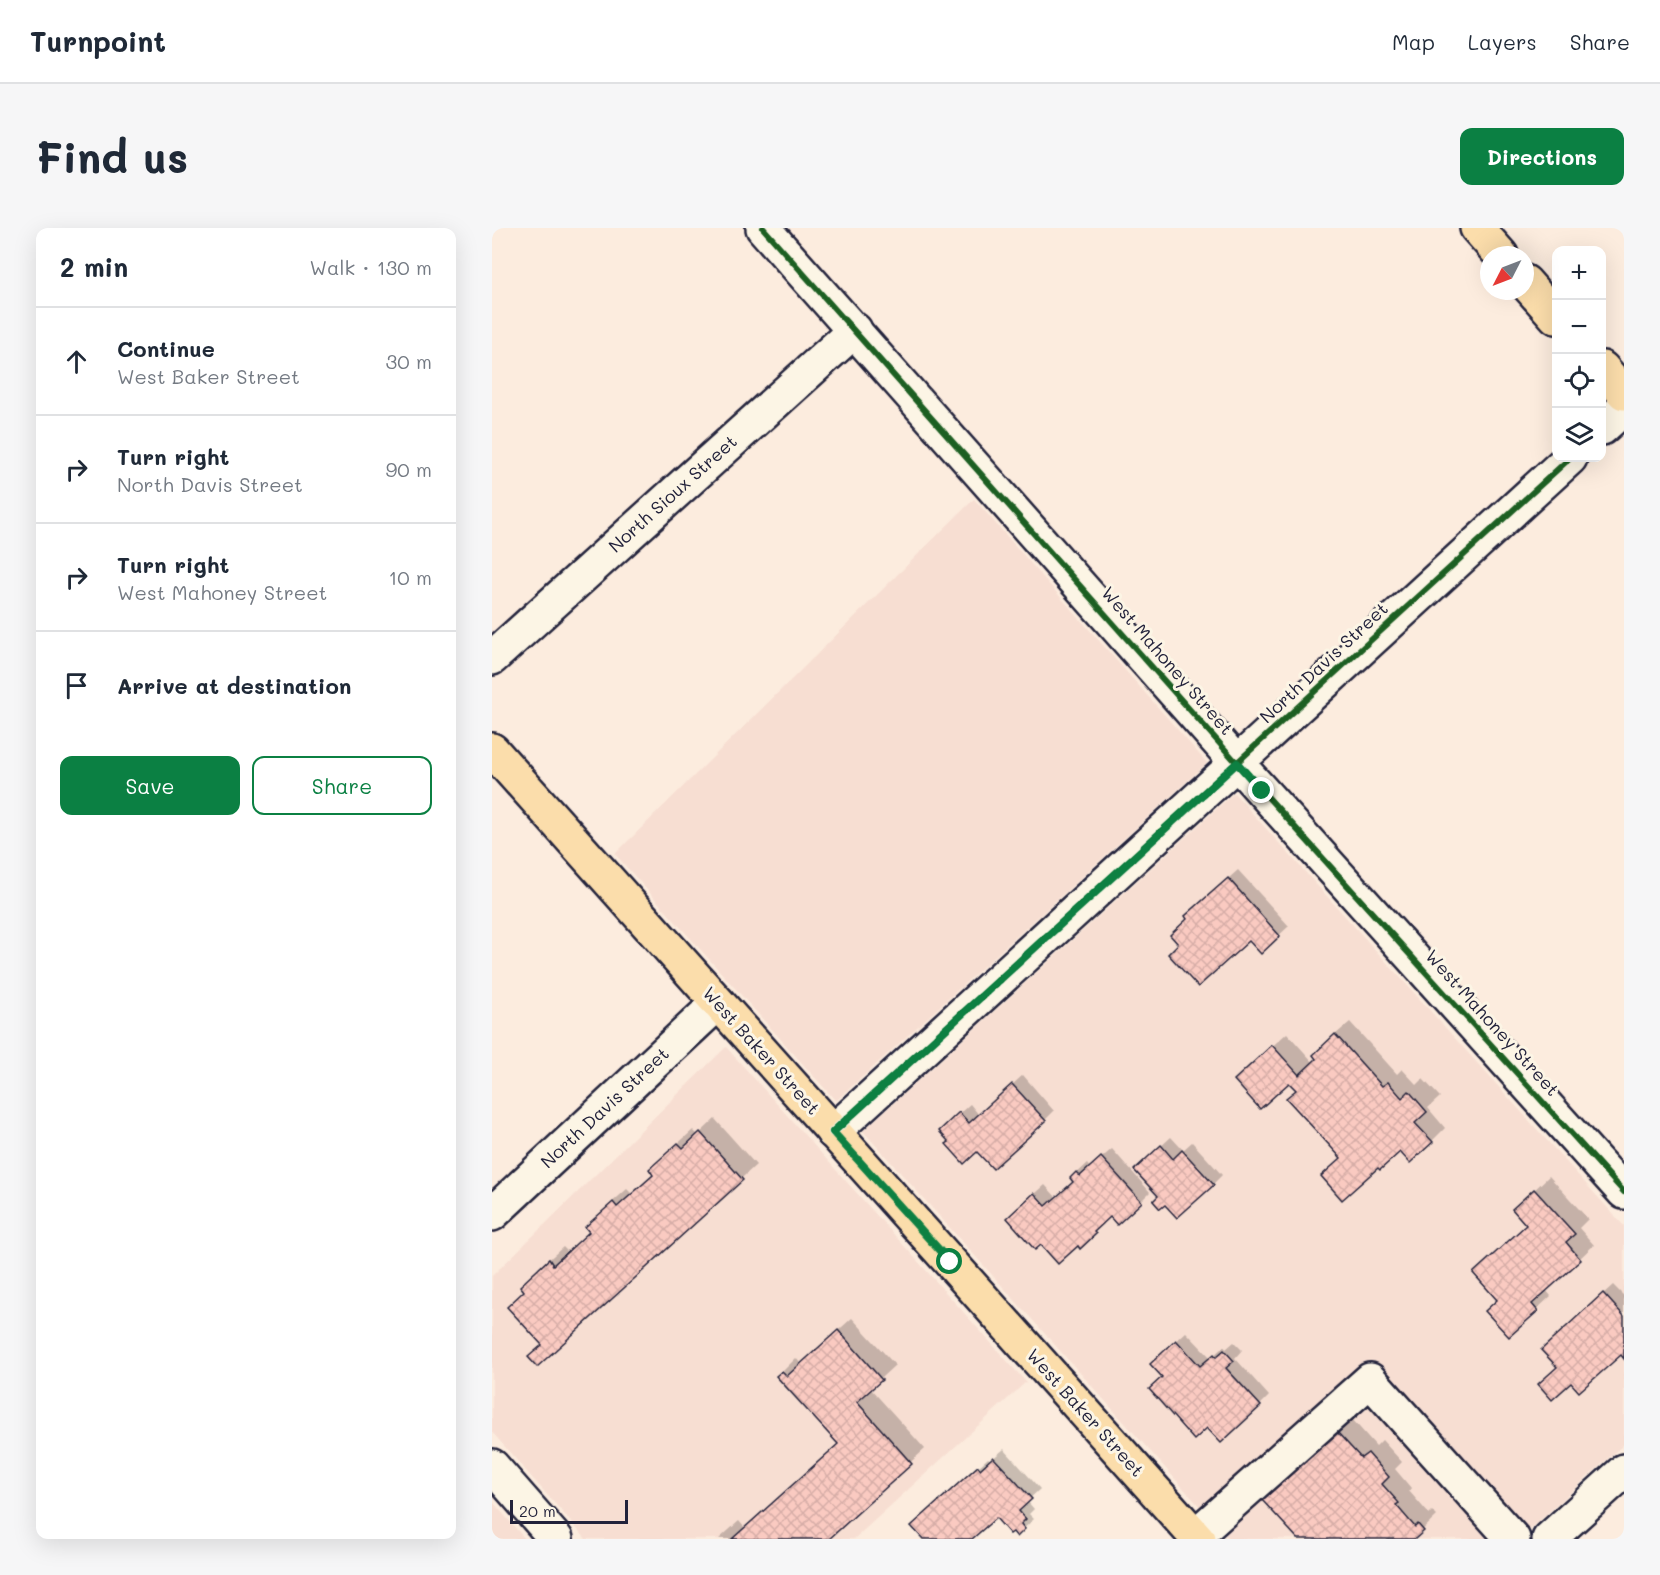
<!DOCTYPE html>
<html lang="en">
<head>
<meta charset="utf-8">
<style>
  body { margin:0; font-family:Mali,sans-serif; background:#f6f6f7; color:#1f2937 }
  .controls { position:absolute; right:18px; top:18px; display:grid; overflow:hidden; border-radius:12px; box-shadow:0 6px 24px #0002 }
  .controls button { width:54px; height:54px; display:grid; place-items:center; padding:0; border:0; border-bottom:2px solid #e0e1e3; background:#fff; color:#1f2937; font:30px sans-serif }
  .compass { position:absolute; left:988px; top:18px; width:54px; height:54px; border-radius:50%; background:#fff; box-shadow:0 6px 24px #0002; rotate:228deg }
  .scale { position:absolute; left:18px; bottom:15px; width:118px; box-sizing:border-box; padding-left:6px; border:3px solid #22223b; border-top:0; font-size:16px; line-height:21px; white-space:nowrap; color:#22223b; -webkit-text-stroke:4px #fcf5e5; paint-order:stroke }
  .stop { position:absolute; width:18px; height:18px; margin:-14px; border:4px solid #0b8043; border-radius:50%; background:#fff }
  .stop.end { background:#0b8043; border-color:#fff; box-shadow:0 2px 6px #0008 }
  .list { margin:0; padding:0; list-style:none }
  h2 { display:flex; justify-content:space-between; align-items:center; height:78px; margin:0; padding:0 24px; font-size:26px }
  h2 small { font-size:20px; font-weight:400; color:#747a83 }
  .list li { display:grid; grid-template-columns:39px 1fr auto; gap:18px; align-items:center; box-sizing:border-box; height:108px; padding:0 24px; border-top:2px solid #e0e1e3 }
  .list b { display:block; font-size:22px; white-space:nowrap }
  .list p { margin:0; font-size:20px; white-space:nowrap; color:#747a83 }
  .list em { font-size:20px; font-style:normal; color:#747a83 }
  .actions { display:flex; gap:12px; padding:18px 24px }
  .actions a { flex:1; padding:14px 0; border:2px solid #0b8043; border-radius:12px; text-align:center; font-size:21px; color:#0b8043 }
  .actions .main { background:#0b8043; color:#fff }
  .icon { flex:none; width:33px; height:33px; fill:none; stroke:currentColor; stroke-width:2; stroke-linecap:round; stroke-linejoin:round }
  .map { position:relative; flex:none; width:1132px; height:1311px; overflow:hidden; border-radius:12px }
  header { display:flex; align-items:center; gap:36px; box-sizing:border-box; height:84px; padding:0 30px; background:#fff; border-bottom:2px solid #e0e1e3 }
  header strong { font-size:28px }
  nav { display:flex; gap:33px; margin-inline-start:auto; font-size:21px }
  .intro { display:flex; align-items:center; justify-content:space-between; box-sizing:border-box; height:144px; padding:0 36px }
  h1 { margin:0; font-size:42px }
  .button { padding:15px 27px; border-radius:12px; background:#0b8043; color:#fff; font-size:21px; font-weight:700 }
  main { display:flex; gap:36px; padding:0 36px }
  aside { flex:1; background:#fff; border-radius:12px; box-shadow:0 6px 24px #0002 }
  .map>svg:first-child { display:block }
  .built { fill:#f7ded2 }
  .shadow { fill:#0003 }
  .building { fill:url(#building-cross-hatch); stroke:#22223b; stroke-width:1.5 }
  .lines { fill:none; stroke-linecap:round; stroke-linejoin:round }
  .minor-casing { stroke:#22223b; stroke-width:38 }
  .major-casing { stroke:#22223b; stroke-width:38 }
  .minor { stroke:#fcf5e5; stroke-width:33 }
  .major { stroke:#fbddab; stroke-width:33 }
  .cycleway-casing { stroke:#fcf5e5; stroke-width:10 }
  .cycleway { stroke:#1b5e20; stroke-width:6 }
  .route { stroke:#0b8043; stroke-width:8 }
  .labels { text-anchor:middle; stroke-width:6; stroke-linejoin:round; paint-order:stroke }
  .street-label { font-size:18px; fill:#22223b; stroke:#fcf5e5 }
</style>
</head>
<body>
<header>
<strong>Turnpoint</strong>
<nav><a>Map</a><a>Layers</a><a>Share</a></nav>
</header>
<div class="intro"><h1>Find us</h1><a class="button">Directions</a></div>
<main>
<aside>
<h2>2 min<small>Walk · 130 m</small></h2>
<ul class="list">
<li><svg class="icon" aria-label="ahead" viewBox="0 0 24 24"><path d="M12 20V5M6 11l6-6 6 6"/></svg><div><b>Continue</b><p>West Baker Street</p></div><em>30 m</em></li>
<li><svg class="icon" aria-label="right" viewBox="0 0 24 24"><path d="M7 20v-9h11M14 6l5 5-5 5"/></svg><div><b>Turn right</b><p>North Davis Street</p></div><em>90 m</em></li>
<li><svg class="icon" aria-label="right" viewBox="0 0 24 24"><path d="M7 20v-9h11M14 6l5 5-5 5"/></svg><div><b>Turn right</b><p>West Mahoney Street</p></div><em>10 m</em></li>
<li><svg class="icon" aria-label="arrive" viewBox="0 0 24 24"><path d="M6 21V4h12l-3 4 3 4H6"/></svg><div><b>Arrive at destination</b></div></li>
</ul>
<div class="actions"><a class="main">Save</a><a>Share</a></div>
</aside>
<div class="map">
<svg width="1132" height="1311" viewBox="0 0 1132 1311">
  <defs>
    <pattern id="building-cross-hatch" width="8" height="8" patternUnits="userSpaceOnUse" patternTransform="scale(1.5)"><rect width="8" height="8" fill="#facac1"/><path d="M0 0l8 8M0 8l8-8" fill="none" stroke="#d6ada7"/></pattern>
  </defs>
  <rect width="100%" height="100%" fill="#fcecde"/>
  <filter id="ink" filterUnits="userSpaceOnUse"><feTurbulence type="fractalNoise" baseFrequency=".0167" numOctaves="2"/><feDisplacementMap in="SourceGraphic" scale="12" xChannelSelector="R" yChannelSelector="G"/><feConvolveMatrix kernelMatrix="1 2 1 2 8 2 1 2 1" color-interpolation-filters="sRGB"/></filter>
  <g filter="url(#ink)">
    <g class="built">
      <path d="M482,271L715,535L344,873L123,626Z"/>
      <path d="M742,565L1132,998V1216L1027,1311H737L371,903Z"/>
      <path d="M234,819L534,1154L362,1311H94L0,1204V1048Z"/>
      <path d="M0,1273L33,1311H0Z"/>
    </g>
    <g class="shadow">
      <path d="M746,642L797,698L769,724L757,711L688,716L697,690L704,679Z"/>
      <path d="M858,794L905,846L910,841L925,857L931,851L948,869L936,880L953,900L940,913L908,922L886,937L850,930L805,861L797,853L758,838L795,805L821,834L836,813Z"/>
      <path d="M531,847L562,883L553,892L501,939L485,922L459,914L458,894L478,876L487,887Z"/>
      <path d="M223,891L264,937L45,1137L51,1117L34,1062L43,1044L71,1019L76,1024L99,1003L108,985L135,961L140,966L163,946L172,928L201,902L206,907Z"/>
      <path d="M679,909L691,922L700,914L730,947L721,956L668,968L653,933Z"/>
      <path d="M620,921L658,964L649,973L618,987L610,994L612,996L588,1018L526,981L553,957L565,970L583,954L580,950L595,936L598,940Z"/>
      <path d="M1057,948L1096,991L1087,1000L1102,1017L1054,1062L1059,1068L1017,1107L1006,1071L1036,996L1022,981Z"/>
      <path d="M1121,1057L1132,1068V1129L1129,1125L1066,1138L1060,1112Z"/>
      <path d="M360,1090L403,1137L378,1160L433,1221L334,1311H227L247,1293L253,1300L347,1215L286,1148L304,1130L309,1136Z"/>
      <path d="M694,1104L719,1130L732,1118L734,1121L742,1114L750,1122L743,1130L777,1168L768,1177L671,1149L669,1127Z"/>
      <path d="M860,1191L884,1218L890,1212L910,1234L903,1241L919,1260L917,1263L937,1286L940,1283L945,1288L921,1311H808L786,1258Z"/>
      <path d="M512,1221L548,1261L535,1273L542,1281L537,1286L542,1291L525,1307L504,1288L480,1309L482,1311H433L430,1289L496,1230L499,1232Z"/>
    </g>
    <g class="building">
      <path d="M736,650L788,708L769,726L757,713L706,759L676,726L686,716L678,707L695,691L693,688Z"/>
      <path d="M843,806L890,858L896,854L910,870L917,863L935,884L923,895L941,914L918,935L908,924L888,942L886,940L850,972L829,948L849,930L794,870L804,862L797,855L768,881L742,852L780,817L807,847L824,831L821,827Z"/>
      <path d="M520,856L554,893L501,941L485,924L472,936L454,916L457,914L447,903L467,884L477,895Z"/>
      <path d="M208,904L251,952L45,1139L36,1129L50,1117L15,1079L32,1063L28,1058L57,1031L61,1037L97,1004L93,999L121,974L125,979L161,947L157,941L186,915L191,920Z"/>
      <path d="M669,917L681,931L690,922L722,957L685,990L673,977L668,981L661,973L666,968L642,942Z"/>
      <path d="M609,929L650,974L625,997L618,989L602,1004L604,1006L588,1021L586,1018L566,1036L549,1017L543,1022L515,990L542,965L554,978L581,954L578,950L584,944L588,948Z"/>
      <path d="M1042,961L1083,1006L1074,1014L1089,1032L1040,1076L1046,1083L1017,1109L993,1083L1005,1072L981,1045L1034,997L1020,981Z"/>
      <path d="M1111,1065L1132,1088V1131L1129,1127L1087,1164L1079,1155L1060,1172L1046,1156L1065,1139L1049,1122Z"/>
      <path d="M346,1102L390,1152L365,1174L420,1236L337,1311H240L346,1216L284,1148L290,1143L295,1148Z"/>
      <path d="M684,1112L708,1138L722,1126L724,1129L732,1122L742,1133L734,1140L769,1178L729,1215L715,1200L702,1212L657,1161L670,1149L658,1136Z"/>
      <path d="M845,1204L869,1230L876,1225L897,1249L890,1256L907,1275L904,1277L923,1299L926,1296L932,1303L923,1311H806L770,1272Z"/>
      <path d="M501,1229L540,1271L527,1283L534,1291L529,1296L533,1301L525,1309L521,1304L518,1306L504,1290L480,1311H431L419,1298L486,1238L488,1241Z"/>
    </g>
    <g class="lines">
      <defs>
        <g id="minor">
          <path d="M271,0L745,535L1132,964"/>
          <path d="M1110,200L1132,180"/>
          <path d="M0,430L363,102"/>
          <path d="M341,904L1078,230"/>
          <path d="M0,986L226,775"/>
          <path d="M0,1238L64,1311"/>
          <path d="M703,1308L878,1152L1021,1311"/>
          <path d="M1057,1311L1132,1243"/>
        </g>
        <g id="major">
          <path d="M985,0L1009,27"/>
          <path d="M1033,54L1064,89"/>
          <path d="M1110,140L1132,165"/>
          <path d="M0,522L706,1311"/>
        </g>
      </defs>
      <use href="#minor" class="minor-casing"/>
      <use href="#major" class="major-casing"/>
      <use href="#minor" class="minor"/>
      <use href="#major" class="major"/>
      <defs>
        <g id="cycleway">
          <path d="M271,0L745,535L1132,964"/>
          <path d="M341,904L1078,230"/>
        </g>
      </defs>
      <use href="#cycleway" class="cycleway-casing"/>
      <use href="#cycleway" class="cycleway"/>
    </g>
  </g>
  <g class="lines" filter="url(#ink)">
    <path class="route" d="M458,1034L341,904L745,535L770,563"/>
  </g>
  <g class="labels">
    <g class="street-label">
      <text transform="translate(181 266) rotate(-42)" y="6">North Sioux Street</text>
      <text transform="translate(675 433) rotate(49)" y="6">West Mahoney Street</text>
      <text transform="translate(832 435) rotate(-43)" y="6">North Davis Street</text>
      <text transform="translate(1000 795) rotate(48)" y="6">West Mahoney Street</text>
      <text transform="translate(269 823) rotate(48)" y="6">West Baker Street</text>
      <text transform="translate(113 880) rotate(-43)" y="6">North Davis Street</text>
      <text transform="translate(593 1185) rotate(48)" y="6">West Baker Street</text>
    </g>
  </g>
</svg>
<div class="controls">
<button>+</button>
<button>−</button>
<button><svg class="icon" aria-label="locate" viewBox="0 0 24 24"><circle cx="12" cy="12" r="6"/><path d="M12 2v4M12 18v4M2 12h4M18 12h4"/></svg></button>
<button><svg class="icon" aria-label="layers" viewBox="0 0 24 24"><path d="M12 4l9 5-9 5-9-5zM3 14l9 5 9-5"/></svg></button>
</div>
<svg class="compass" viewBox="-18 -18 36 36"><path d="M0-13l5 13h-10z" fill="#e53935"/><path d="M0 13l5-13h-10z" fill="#747a83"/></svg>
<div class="scale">20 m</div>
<div class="stop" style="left:458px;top:1034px"></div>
<div class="stop end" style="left:770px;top:563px"></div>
</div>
</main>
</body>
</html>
